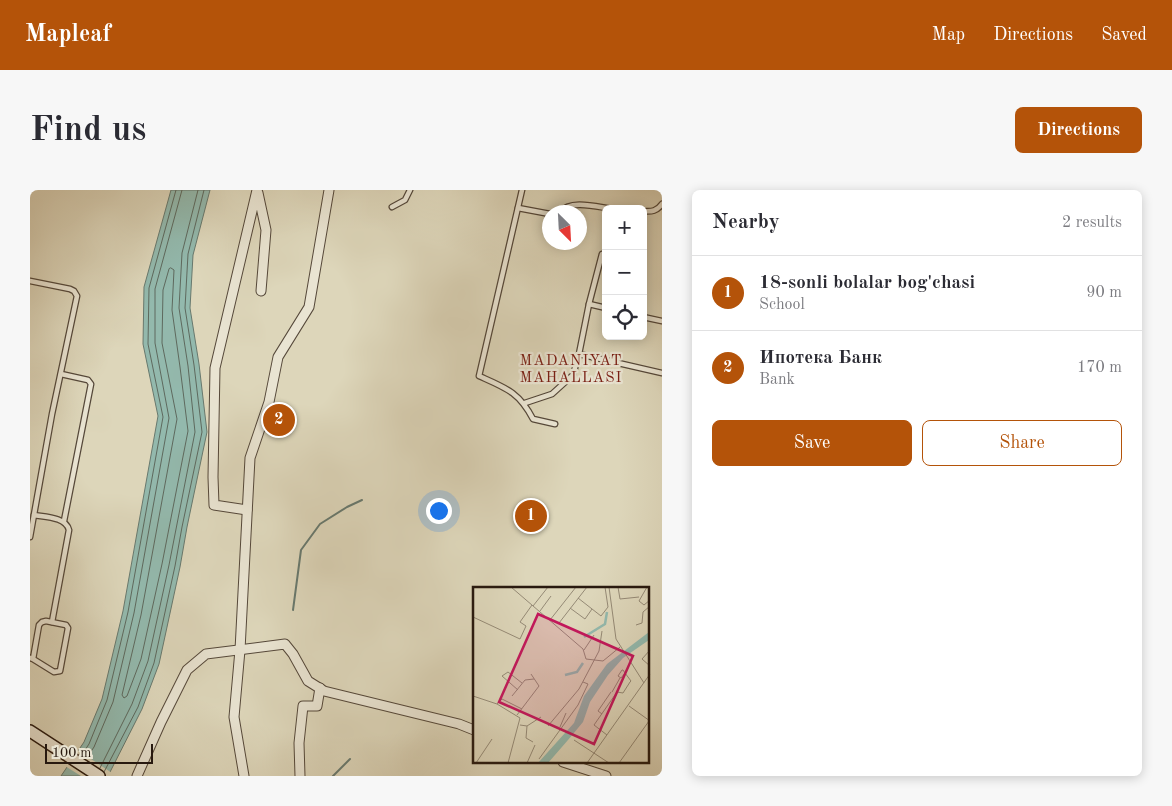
<!DOCTYPE html>
<html lang="en">
<head>
<meta charset="utf-8">
<style>
  body { margin:0; font-family:"Old Standard TT",serif; background:#f7f7f7; color:#2b2b33 }
  .controls { position:absolute; right:15px; top:15px; display:grid; overflow:hidden; border-radius:8px; box-shadow:0 2px 12px #0003 }
  .controls button { width:45px; height:45px; display:grid; place-items:center; padding:0; border:0; border-bottom:1px solid #e1e1e2; background:#fff; color:#2b2b33; font:25px sans-serif }
  .compass { position:absolute; left:512px; top:15px; width:45px; height:45px; border-radius:50%; background:#fff; box-shadow:0 2px 12px #0003; rotate:156deg }
  .scale { position:absolute; left:15px; bottom:12px; width:108px; box-sizing:border-box; padding-left:5px; border:2px solid #28190f; border-top:0; font-size:14px; line-height:18px; white-space:nowrap; color:#28190f; -webkit-text-stroke:4px #e9e4d2; paint-order:stroke }
  .you { position:absolute; left:408px; top:320px; width:18px; height:18px; margin:-12px; border:4px solid #fff; border-radius:50%; background:#1a73e8; box-shadow:0 0 0 8px #1a73e833 }
  .badge { display:grid; place-items:center; width:32px; height:32px; border-radius:50%; background:#b45309; color:#fff; font-size:16px; font-weight:700 }
  .pin { position:absolute; translate:-50% -50%; border:2px solid #fff; box-shadow:0 1px 5px #0006 }
  .list { margin:0; padding:0; list-style:none }
  h2 { display:flex; justify-content:space-between; align-items:center; height:65px; margin:0; padding:0 20px; font-size:21px }
  h2 small { font-size:16px; font-weight:400; color:#7c7c81 }
  .list li { display:grid; grid-template-columns:32px 1fr auto; gap:15px; align-items:center; box-sizing:border-box; height:75px; padding:0 20px; border-top:1px solid #e1e1e2 }
  .list b { display:block; font-size:19px; white-space:nowrap }
  .list p { margin:0; font-size:16px; white-space:nowrap; color:#7c7c81 }
  .list em { font-size:16px; font-style:normal; color:#7c7c81 }
  .actions { display:flex; gap:10px; padding:15px 20px }
  .actions a { flex:1; padding:11px 0; border:1px solid #b45309; border-radius:8px; text-align:center; font-size:18px; color:#b45309 }
  .actions .main { background:#b45309; color:#fff }
  .icon { flex:none; width:28px; height:28px; fill:none; stroke:currentColor; stroke-width:2; stroke-linecap:round; stroke-linejoin:round }
  .map { position:relative; flex:none; width:632px; height:586px; overflow:hidden; border-radius:8px }
  header { display:flex; align-items:center; gap:30px; box-sizing:border-box; height:70px; padding:0 25px; background:#b45309; color:#fff }
  header strong { font-size:24px }
  nav { display:flex; gap:28px; margin-inline-start:auto; font-size:18px }
  .intro { display:flex; align-items:center; justify-content:space-between; box-sizing:border-box; height:120px; padding:0 30px }
  h1 { margin:0; font-size:35px }
  .button { padding:12px 22px; border-radius:8px; background:#b45309; color:#fff; font-size:18px; font-weight:700 }
  main { display:flex; gap:30px; padding:0 30px }
  aside { flex:1; background:#fff; border-radius:8px; box-shadow:0 2px 12px #0003 }
  .map>svg:first-child { display:block }
  .water { fill:#93b9ad; stroke:#68796e }
  .pier { fill:#ddd6ba }
  .lines { fill:none; stroke-linecap:round; stroke-linejoin:round }
  .shore { stroke:#5e695e; stroke-width:1 }
  .stream { stroke:#68796e; stroke-width:2 }
  .service-casing { stroke:#55483a; stroke-width:7 }
  .minor-casing { stroke:#55483a; stroke-width:11 }
  .secondary-casing { stroke:#28190f; stroke-width:14 }
  .service { stroke:#e9e4d2; stroke-width:4.5 }
  .minor { stroke:#e9e4d2; stroke-width:9 }
  .secondary { stroke:#e9e4d2; stroke-width:11 }
  .labels { text-anchor:middle; stroke-width:4.5; stroke-linejoin:round; paint-order:stroke }
  .neighbourhood-label { font-size:15px; letter-spacing:1px; fill:#7a1f14; stroke:#e9e4d2 }
  .inset-river { fill:none; stroke:#93b9ad; stroke-width:2.5 }
  .inset-road { fill:none; stroke:#958a76; stroke-width:1 }
  .view { fill:#c2185b; fill-opacity:0.15; stroke:#c2185b; stroke-width:2.5 }
  .inset-edge { fill:none; stroke:#28190f; stroke-width:2.5 }
</style>
</head>
<body>
<header>
<strong>Mapleaf</strong>
<nav><a>Map</a><a>Directions</a><a>Saved</a></nav>
</header>
<div class="intro"><h1>Find us</h1><a class="button">Directions</a></div>
<main>
<div class="map">
<svg width="632" height="586" viewBox="0 0 632 586">
  <rect width="100%" height="100%" fill="#ddd6ba"/>
  <filter id="stains"><feTurbulence type="fractalNoise" baseFrequency=".004" numOctaves="4"/><feColorMatrix values="0 0 0 0 .2 0 0 0 0 .09 0 0 0 0 .02 0 0 0 .5 -.17"/></filter>
  <radialGradient id="worn" r=".72"><stop offset=".6" stop-color="#630" stop-opacity="0"/><stop offset="1" stop-color="#630" stop-opacity=".3"/></radialGradient>
  <path class="water" d="M141,0H180L163,65L160,118L169,174L177,242L157,337L150,377L129,474L112,519L78,586H31L54,552L72,509L93,421L128,226L113,154L114,97Z"/>
  <path class="pier" d="M46,559L82,583L81,586H51L35,576Z"/>
  <g class="lines">
    <g class="shore">
      <path d="M141,78L144,80L142,120L150,177L158,241L132,374L111,469L97,506L94,508L92,505L111,425L147,229L132,153L133,100L139,79Z"/>
      <path d="M51,566L59,554L77,510L98,422L133,227L118,154L119,98L146,0"/>
      <path d="M56,569L64,557L83,512L104,423L139,228L125,153V99L152,0"/>
      <path d="M70,578L102,514L118,471L139,375L165,242L158,176L149,118L152,63L168,0"/>
      <path d="M74,582L108,517L124,473L145,376L152,337L172,242L164,175L155,118L158,64L174,0"/>
    </g>
    <g class="stream">
      <path d="M263,420L271,360L290,334L317,317L332,310"/>
      <path d="M303,586L320,569"/>
    </g>
    <defs>
      <g id="service">
        <path d="M492,0L449,186C476,198 489,202 503,229L525,234"/>
        <path d="M362,17L375,10L380,0"/>
        <path d="M488,18L520,24"/>
        <path d="M613,21C622,22 627,21 632,14"/>
        <path d="M530,22C541,9 567,17 583,19"/>
        <path d="M0,91L40,99L44,101L47,106L22,224L0,347"/>
        <path d="M559,114L576,118"/>
        <path d="M613,127L632,131"/>
        <path d="M549,164L632,183"/>
        <path d="M31,184L58,190L61,194L34,331"/>
        <path d="M495,213L522,204L543,185L549,164L559,114L572,64"/>
        <path d="M4,325C15,327 36,327 39,340L22,432"/>
        <path d="M0,468L3,469L24,482L30,481L38,438L36,435L16,431L12,432L9,435L3,469"/>
      </g>
      <g id="minor">
        <path d="M228,3L236,40L231,101"/>
        <path d="M217,320L184,315L183,287L185,178L227,0"/>
        <path d="M533,572L576,586"/>
        <path d="M107,586L131,532L157,480L176,464L255,454L263,464L278,491L294,501L429,534L444,540"/>
        <path d="M214,586L204,527L210,460L220,268L239,212L248,167L279,117L299,0"/>
        <path d="M270,586L269,553L273,516H287L290,498"/>
      </g>
      <path id="secondary" d="M0,541L69,586"/>
    </defs>
    <use href="#service" class="service-casing"/>
    <use href="#minor" class="minor-casing"/>
    <use href="#secondary" class="secondary-casing"/>
    <use href="#service" class="service"/>
    <use href="#minor" class="minor"/>
    <use href="#secondary" class="secondary"/>
  </g>
  <g class="labels">
    <g class="neighbourhood-label">
      <text x="541" y="175">MADANIYAT<tspan x="541" dy="17">MAHALLASI</tspan></text>
    </g>
  </g>
  <g transform="translate(443 397)">
    <rect width="176" height="176" fill="#ddd6ba"/>
    <path d="M176,45V53L150,71L135,88L117,115L110,135L95,153L75,176H65L101,136L111,109L134,77Z" fill="#93b9ad"/>
    <path class="inset-river" d="M111,50L132,37L134,25M92,88L104,85L110,76"/>
    <path class="inset-road" d="M38,0L110,62L113,72L130,74L147,60M136,0L143,52L171,96M145,0L147,12L166,10M174,0L166,14L171,18L177,13M105,11L128,29L135,20L132,0M60,19L75,0M97,21L112,32L119,22M67,24L78,9M0,30L47,52L53,39L47,35L59,18M77,33L103,0M86,36L114,0M163,38L169,36L170,25L177,19M111,63L121,48M177,63L169,72L177,79M45,103L29,89L35,85L49,96M139,105L147,91M0,109L24,117L47,131L35,176M39,109L52,93L61,92M24,117L29,112L49,122M156,119L177,134M129,127L125,124L138,105M44,128L66,99L58,87M47,138L54,139L68,130M54,139L53,151L60,155M75,139L106,102L126,64L129,44M87,140L93,126M134,148L121,138L144,105L150,106L157,95L158,94L152,86L150,83H149L145,89L148,91L152,86M101,153L136,176M66,172L105,118L115,97L110,95M3,176L19,152M54,176L62,158M114,176L177,87M146,176L176,134"/>
    <path class="view" d="M65,27L160,69L121,157L26,115Z"/>
    <rect width="176" height="176" class="inset-edge"/>
  </g>
  <rect width="100%" height="100%" filter="url(#stains)"/>
  <rect width="100%" height="100%" fill="url(#worn)"/>
</svg>
<div class="controls">
<button>+</button>
<button>−</button>
<button><svg class="icon" aria-label="locate" viewBox="0 0 24 24"><circle cx="12" cy="12" r="6"/><path d="M12 2v4M12 18v4M2 12h4M18 12h4"/></svg></button>
</div>
<svg class="compass" viewBox="-18 -18 36 36"><path d="M0-13l5 13h-10z" fill="#e53935"/><path d="M0 13l5-13h-10z" fill="#7c7c81"/></svg>
<div class="scale">100 m</div>
<div class="you"></div>
<div class="pin badge" style="left:501px;top:326px">1</div>
<div class="pin badge" style="left:249px;top:230px">2</div>
</div>
<aside>
<h2>Nearby<small>2 results</small></h2>
<ul class="list">
<li><span class="badge">1</span><div><b>18-sonli bolalar bog'chasi</b><p>School</p></div><em>90 m</em></li>
<li><span class="badge">2</span><div><b>Ипотека Банк</b><p>Bank</p></div><em>170 m</em></li>
</ul>
<div class="actions"><a class="main">Save</a><a>Share</a></div>
</aside>
</main>
</body>
</html>
